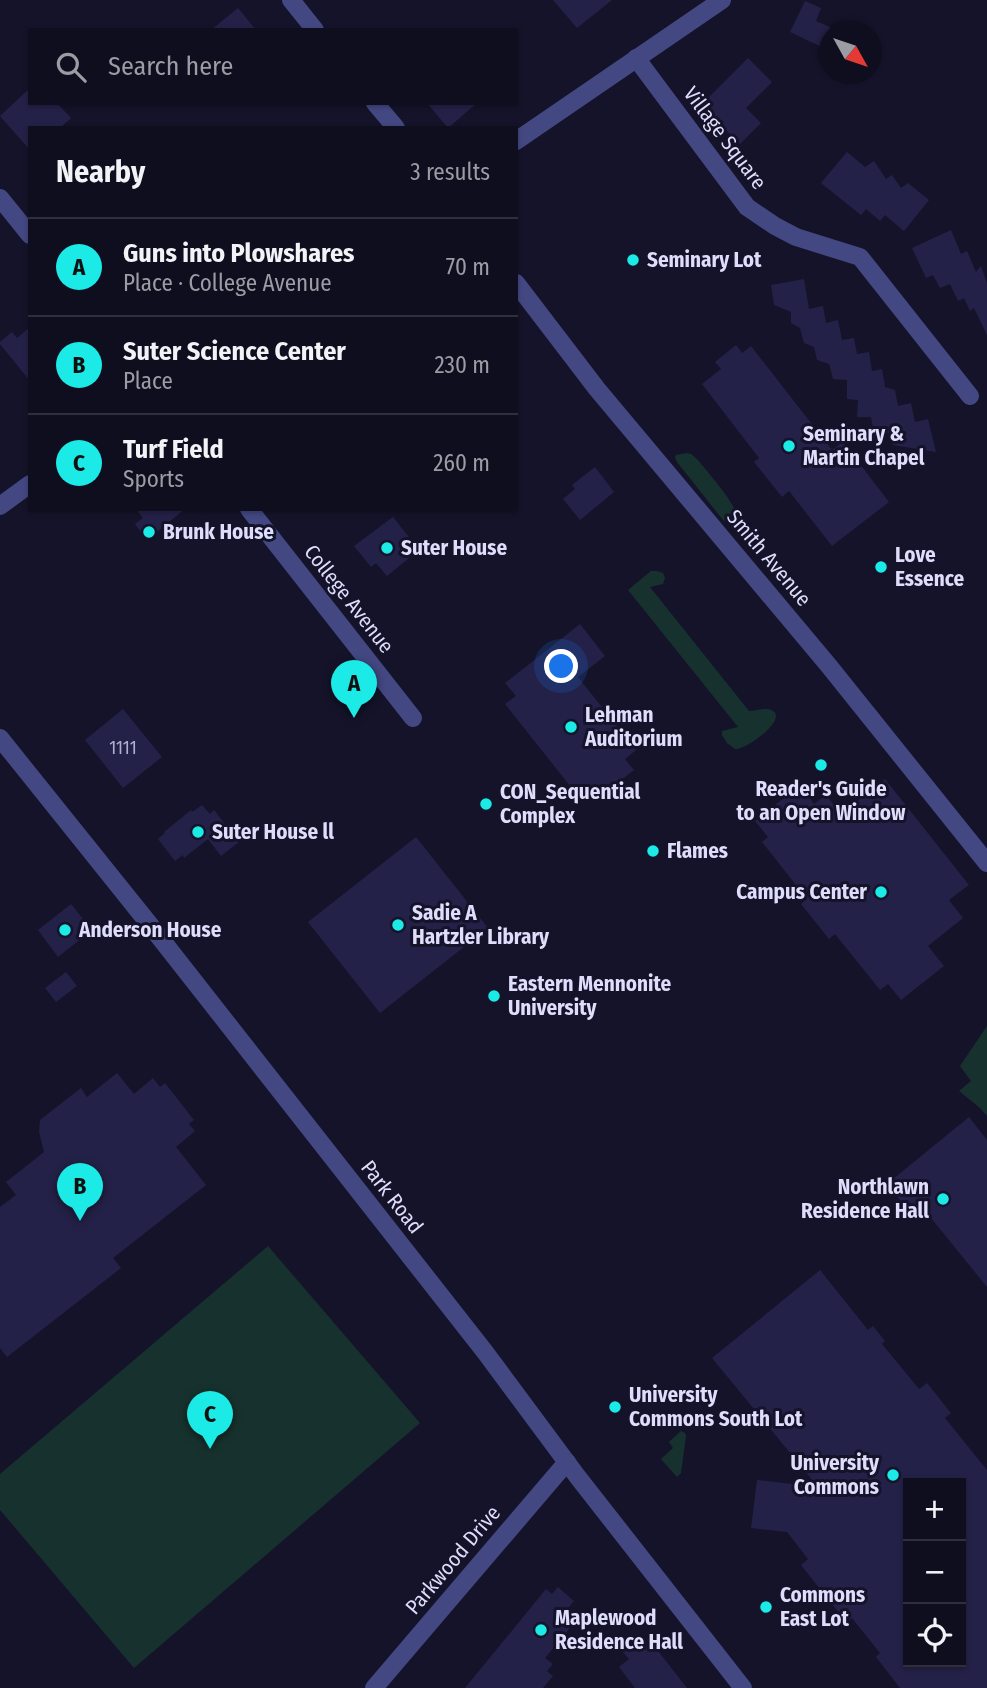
<!DOCTYPE html>
<html lang="en">
<head>
<meta charset="utf-8">
<style>
  body { margin:0; font-family:"Fira Sans Condensed",sans-serif; background:#1d1c2c; color:#f1f3f6 }
  .controls { position:absolute; right:21px; bottom:21px; display:grid; overflow:hidden; border-radius:0px; box-shadow:0 2px 5px #0004 }
  .controls button { width:63px; height:63px; display:grid; place-items:center; padding:0; border:0; border-bottom:2px solid #2f2e3d; background:#0f0e1f; color:#f1f3f6; font:35px sans-serif }
  .compass { position:absolute; left:819px; top:21px; width:63px; height:63px; border-radius:50%; background:#0f0e1f; box-shadow:0 2px 5px #0004; rotate:130deg }
  .you { position:absolute; left:562px; top:667px; width:24px; height:24px; margin:-18px; border:5px solid #fff; border-radius:50%; background:#1a73e8; box-shadow:0 0 0 10px #1a73e833 }
  .badge { display:grid; place-items:center; width:46px; height:46px; border-radius:50%; background:#1ceae7; color:#111; font-size:23px; font-weight:700 }
  .pin { position:absolute; translate:-50% -58px; filter:drop-shadow(0 2px 4px #0008) }
  .pin::after { content:''; position:absolute; top:37px; width:24px; height:21px; background:inherit; clip-path:polygon(0 0,100% 0,50% 100%) }
  .list { margin:0; padding:0; list-style:none }
  h2 { display:flex; justify-content:space-between; align-items:center; height:91px; margin:0; padding:0 28px; font-size:30px }
  h2 small { font-size:23px; font-weight:400; color:#9b9ca4 }
  .list li { display:grid; grid-template-columns:46px 1fr auto; gap:21px; align-items:center; box-sizing:border-box; height:98px; padding:0 28px; border-top:2px solid #2f2e3d }
  .list b { display:block; font-size:26px; white-space:nowrap }
  .list p { margin:0; font-size:23px; white-space:nowrap; color:#9b9ca4 }
  .list em { font-size:23px; font-style:normal; color:#9b9ca4 }
  .icon { flex:none; width:38px; height:38px; fill:none; stroke:currentColor; stroke-width:2; stroke-linecap:round; stroke-linejoin:round }
  .map { position:relative; flex:none; width:987px; height:1688px; overflow:hidden }
  .search { position:absolute; background:#0f0e1f; box-shadow:0 2px 5px #0004; left:28px; top:28px; width:490px; height:77px; display:flex; align-items:center; gap:18px; box-sizing:border-box; padding:0 24px; border-radius:0px; color:#9b9ca4; font-size:26px }
  .panel { position:absolute; background:#0f0e1f; box-shadow:0 2px 5px #0004; left:28px; top:126px; width:490px; height:385px; border-radius:0px }
  .map>svg:first-child { display:block }
  .green { fill:#17322e }
  .building { fill:#242148; fill-rule:evenodd }
  .lines { fill:none; stroke-linecap:round; stroke-linejoin:round }
  .minor { stroke:#434883; stroke-width:18 }
  .poi-dot { fill:#1ceae7; stroke:#141329; stroke-width:2.5 }
  .labels { text-anchor:middle; stroke-width:6; stroke-linejoin:round; paint-order:stroke }
  .number-label { font-size:18px; fill:#b0afcf }
  .street-label { font-size:21px; fill:#dedefc; stroke:#141329 }
  .poi-label { font-size:21px; font-weight:bold; fill:#dedefc; stroke:#141329; text-anchor:start }
</style>
</head>
<body>
<div class="map">
<svg width="987" height="1688" viewBox="0 0 987 1688">
  <rect width="100%" height="100%" fill="#141329"/>
  <g class="green">
    <path d="M687,453L691,454L698,460C705,469 736,504 736,514C735,520 734,520 729,523L723,520L677,462L675,457L676,455Z"/>
    <path d="M651,571H657L663,573L665,578L663,584L650,587L749,711C754,711 761,709 766,709C796,712 750,749 735,749L727,743L722,735V731L738,727L628,590Z"/>
    <path d="M987,1026V1116L980,1108L959,1091L971,1081L960,1066Z"/>
    <path d="M268,1246L420,1423L134,1668L0,1510V1474Z"/>
    <path d="M681,1431L685,1433L686,1436L681,1473L677,1477L661,1459L673,1448L669,1442Z"/>
  </g>
  <g class="building">
    <path d="M553,0H612L577,28Z"/>
    <path d="M805,1L821,8L816,21L830,27V51L790,32Z"/>
    <path d="M238,8L256,30H211Z"/>
    <path d="M748,58L772,82L746,108L761,123L740,144L701,105Z"/>
    <path d="M30,88V103H57L71,118L60,128H30V150L0,116Z"/>
    <path d="M427,103H477L448,128Z"/>
    <path d="M847,152L865,167L874,161L886,179L892,175L901,188L908,183L929,200L904,231L885,215L880,221L866,209L861,215L821,183Z"/>
    <path d="M951,230L961,254L967,251L976,272L981,266L987,283V335L974,308L970,311L964,298L958,301L950,284L940,288L933,275L926,278L912,248Z"/>
    <path d="M804,279L809,309L823,306L826,323L838,320L842,340L854,338L857,354L869,352L872,371L882,369L885,387L895,390L898,406L911,403L915,422L928,419L936,452L893,445L889,433L874,432L871,417H857L858,400L847,399V380L833,379L829,364L817,360L814,347L804,343L800,328L791,323V312L774,305L771,285Z"/>
    <path d="M30,327V381L0,344V342L12,332L17,338Z"/>
    <path d="M736,345L742,353L751,346L832,450L843,442L889,502L832,546L789,491L782,497L754,462L759,458L702,384L721,369L715,362Z"/>
    <path d="M595,467L614,492L580,520L563,499L575,489L572,485Z"/>
    <path d="M136,509H185L147,540L135,524L143,518Z"/>
    <path d="M393,517L419,550L387,576L376,563L371,567L354,546Z"/>
    <path d="M580,624L605,656L578,677L636,750L625,759L634,770L601,796L593,785L578,796L505,704L516,696L505,683Z"/>
    <path d="M123,709L162,757L123,788L85,740Z"/>
    <path d="M885,779L969,885L949,900L963,918L928,946L944,966L901,1000L888,984L880,990L835,934L829,939L801,904L807,899L762,842L768,837L755,821L800,785L814,804L826,795L841,814Z"/>
    <path d="M202,805L210,814L214,810L239,842L221,856L208,839L184,858L183,855L175,861L158,839L165,833L164,832L191,810L192,812Z"/>
    <path d="M416,837L488,928L380,1013L308,922Z"/>
    <path d="M71,904L92,930L58,957L38,930Z"/>
    <path d="M66,972L77,986L56,1002L45,988Z"/>
    <path d="M117,1073L134,1094L153,1078L160,1087L165,1083L194,1120L189,1124L195,1131L176,1147L206,1185L113,1258L121,1268L7,1357L0,1348V1207L16,1195L6,1182L44,1152L39,1132L40,1120L81,1088L87,1097Z"/>
    <path d="M969,1117L987,1140V1287L927,1213L917,1221L887,1184Z"/>
    <path d="M820,1270L868,1330L873,1326L885,1341L882,1344L919,1389L927,1383L951,1413L945,1418L987,1470V1688H900L876,1657L880,1653L852,1618L847,1623L801,1565L808,1559L787,1532L751,1528L757,1480L818,1487L712,1358ZM908,1483H961V1662H908Z"/>
    <path d="M558,1587L574,1601L569,1607L580,1616L545,1658L553,1664L547,1671L553,1676L543,1688H465L546,1589L552,1594Z"/>
    <path d="M642,1636L648,1644L651,1642L687,1688H635L619,1667L629,1659L622,1651Z"/>
  </g>
  <g class="lines">
    <g class="minor">
      <path d="M291,0L315,30"/>
      <path d="M636,58L747,207L775,226L796,237L860,257L970,396"/>
      <path d="M375,103L396,128"/>
      <path d="M516,141L722,0"/>
      <path d="M0,198L30,235"/>
      <path d="M516,283L597,389L829,666L987,863"/>
      <path d="M0,506L30,484"/>
      <path d="M249,509L413,718"/>
      <path d="M0,738L150,925L485,1352L577,1476L743,1688"/>
      <path d="M374,1688L567,1462"/>
    </g>
  </g>
  <g class="poi-dot">
    <circle cx="633" cy="260" r="7"/>
    <circle cx="789" cy="446" r="7"/>
    <circle cx="149" cy="532" r="7"/>
    <circle cx="387" cy="548" r="7"/>
    <circle cx="881" cy="567" r="7"/>
    <circle cx="571" cy="727" r="7"/>
    <circle cx="821" cy="765" r="7"/>
    <circle cx="486" cy="804" r="7"/>
    <circle cx="198" cy="832" r="7"/>
    <circle cx="653" cy="851" r="7"/>
    <circle cx="881" cy="892" r="7"/>
    <circle cx="398" cy="925" r="7"/>
    <circle cx="65" cy="930" r="7"/>
    <circle cx="494" cy="996" r="7"/>
    <circle cx="943" cy="1199" r="7"/>
    <circle cx="615" cy="1407" r="7"/>
    <circle cx="893" cy="1475" r="7"/>
    <circle cx="766" cy="1607" r="7"/>
    <circle cx="541" cy="1630" r="7"/>
  </g>
  <g class="labels">
    <g class="number-label">
      <text x="123" y="754">1111</text>
    </g>
    <g class="street-label">
      <text transform="translate(725 138) rotate(53)" y="7">Village Square</text>
      <text transform="translate(769 558) rotate(50)" y="7">Smith Avenue</text>
      <text transform="translate(349 599) rotate(52)" y="7">College Avenue</text>
      <text transform="translate(392 1197) rotate(52)" y="7">Park Road</text>
      <text transform="translate(453 1560) rotate(-50)" y="7">Parkwood Drive</text>
    </g>
    <g class="poi-label">
      <text x="647" y="267">Seminary Lot</text>
      <text x="803" y="441">Seminary &amp;<tspan x="803" dy="24">Martin Chapel</tspan></text>
      <text x="163" y="539">Brunk House</text>
      <text x="401" y="555">Suter House</text>
      <text x="895" y="562">Love<tspan x="895" dy="24">Essence</tspan></text>
      <text x="585" y="722">Lehman<tspan x="585" dy="24">Auditorium</tspan></text>
      <text x="821" y="796" text-anchor="middle">Reader's Guide<tspan x="821" dy="24">to an Open Window</tspan></text>
      <text x="500" y="799">CON_Sequential<tspan x="500" dy="24">Complex</tspan></text>
      <text x="212" y="839">Suter House ll</text>
      <text x="667" y="858">Flames</text>
      <text x="867" y="899" text-anchor="end">Campus Center</text>
      <text x="412" y="920">Sadie A<tspan x="412" dy="24">Hartzler Library</tspan></text>
      <text x="79" y="937">Anderson House</text>
      <text x="508" y="991">Eastern Mennonite<tspan x="508" dy="24">University</tspan></text>
      <text x="929" y="1194" text-anchor="end">Northlawn<tspan x="929" dy="24">Residence Hall</tspan></text>
      <text x="629" y="1402">University<tspan x="629" dy="24">Commons South Lot</tspan></text>
      <text x="879" y="1470" text-anchor="end">University<tspan x="879" dy="24">Commons</tspan></text>
      <text x="780" y="1602">Commons<tspan x="780" dy="24">East Lot</tspan></text>
      <text x="555" y="1625">Maplewood<tspan x="555" dy="24">Residence Hall</tspan></text>
    </g>
  </g>
</svg>
<div class="controls">
<button>+</button>
<button>−</button>
<button><svg class="icon" aria-label="locate" viewBox="0 0 24 24"><circle cx="12" cy="12" r="6"/><path d="M12 2v4M12 18v4M2 12h4M18 12h4"/></svg></button>
</div>
<svg class="compass" viewBox="-18 -18 36 36"><path d="M0-13l5 13h-10z" fill="#e53935"/><path d="M0 13l5-13h-10z" fill="#9b9ca4"/></svg>
<div class="you"></div>
<div class="pin badge" style="left:354px;top:718px">A</div>
<div class="pin badge" style="left:80px;top:1221px">B</div>
<div class="pin badge" style="left:210px;top:1449px">C</div>
<div class="search"><svg class="icon" aria-label="search" viewBox="0 0 24 24"><circle cx="10" cy="10" r="6"/><path d="M15 15l6 6"/></svg>Search here</div>
<section class="panel">
<h2>Nearby<small>3 results</small></h2>
<ul class="list">
<li><span class="badge">A</span><div><b>Guns into Plowshares</b><p>Place · College Avenue</p></div><em>70 m</em></li>
<li><span class="badge">B</span><div><b>Suter Science Center</b><p>Place</p></div><em>230 m</em></li>
<li><span class="badge">C</span><div><b>Turf Field</b><p>Sports</p></div><em>260 m</em></li>
</ul>
</section>
</div>
</body>
</html>
